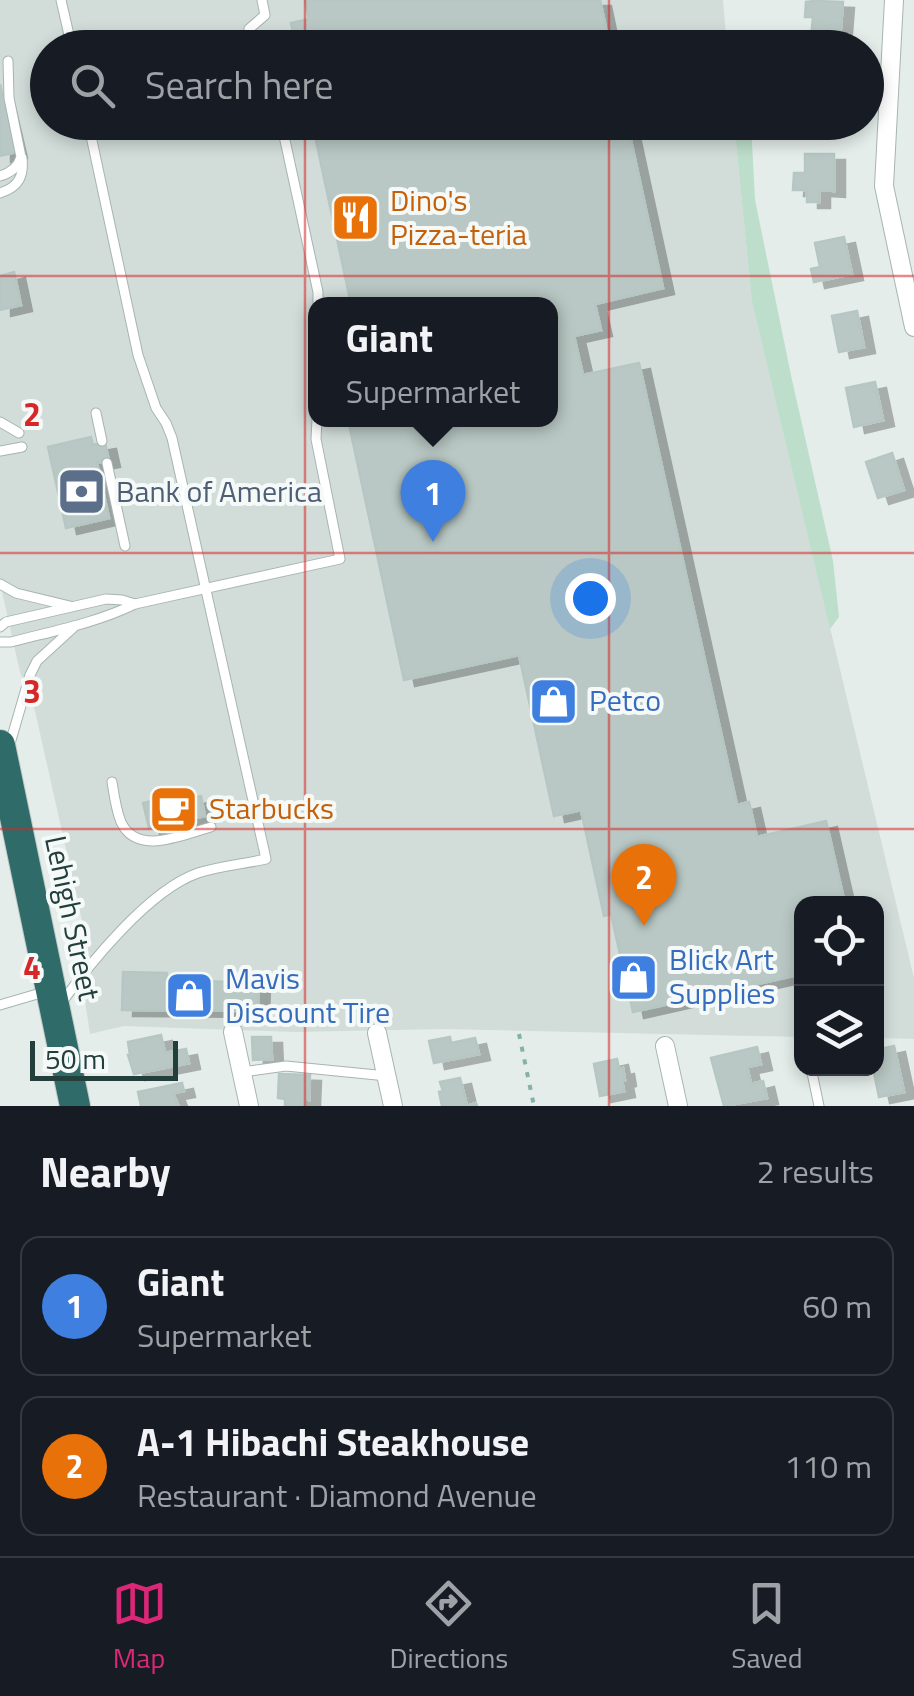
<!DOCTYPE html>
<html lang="en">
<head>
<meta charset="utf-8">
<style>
  body { margin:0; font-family:"Titillium Web",sans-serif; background:#20242c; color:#f1f3f6 }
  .controls { position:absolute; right:30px; bottom:30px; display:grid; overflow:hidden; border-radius:20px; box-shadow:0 5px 15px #0003 }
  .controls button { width:90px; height:90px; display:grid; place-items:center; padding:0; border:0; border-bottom:2px solid #363941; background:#171b24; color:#f1f3f6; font:50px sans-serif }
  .scale { position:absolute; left:30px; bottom:25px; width:148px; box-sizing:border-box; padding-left:10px; border:5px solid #233f3c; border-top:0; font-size:28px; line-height:35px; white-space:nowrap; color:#233f3c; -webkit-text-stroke:8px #f5faf8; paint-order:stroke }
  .you { position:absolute; left:590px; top:598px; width:35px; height:35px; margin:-25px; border:8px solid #fff; border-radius:50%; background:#1a73e8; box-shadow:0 0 0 15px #1a73e833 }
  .badge { display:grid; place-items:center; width:65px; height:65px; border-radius:50%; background:#db2777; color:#fff; font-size:32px; font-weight:700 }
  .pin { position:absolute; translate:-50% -82px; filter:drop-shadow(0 2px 5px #0008) }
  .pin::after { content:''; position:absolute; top:52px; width:35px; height:30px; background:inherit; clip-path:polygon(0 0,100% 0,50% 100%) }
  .popup { position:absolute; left:308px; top:297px; width:250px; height:130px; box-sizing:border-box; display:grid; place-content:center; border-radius:20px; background:#171b24; filter:drop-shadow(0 2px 8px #0005); font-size:32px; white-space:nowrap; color:#9ea1a6 }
  .popup b { font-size:38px; color:#f1f3f6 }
  .popup::after { content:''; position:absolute; left:50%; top:100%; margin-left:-20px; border:20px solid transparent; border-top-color:#171b24 }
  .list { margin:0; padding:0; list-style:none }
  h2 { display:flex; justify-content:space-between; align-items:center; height:130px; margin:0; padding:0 40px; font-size:42px }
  h2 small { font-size:32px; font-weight:400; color:#9ea1a6 }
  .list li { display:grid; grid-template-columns:65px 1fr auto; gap:30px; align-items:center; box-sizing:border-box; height:140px; margin:0 20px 20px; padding:0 20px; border:2px solid #363941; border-radius:20px }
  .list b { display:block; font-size:38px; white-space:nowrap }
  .list p { margin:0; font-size:32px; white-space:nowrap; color:#9ea1a6 }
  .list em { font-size:32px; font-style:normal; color:#9ea1a6 }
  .icon { flex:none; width:55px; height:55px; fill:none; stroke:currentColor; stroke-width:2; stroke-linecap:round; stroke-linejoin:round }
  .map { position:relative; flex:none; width:914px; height:1106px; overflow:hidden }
  .search { position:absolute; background:#171b24; box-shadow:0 5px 15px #0003; left:30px; right:30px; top:30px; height:110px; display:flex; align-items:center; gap:25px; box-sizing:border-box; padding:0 35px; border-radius:55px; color:#9ea1a6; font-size:38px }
  .sheet { height:450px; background:#171b24 }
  nav { display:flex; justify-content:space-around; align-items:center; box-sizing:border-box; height:140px; border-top:2px solid #363941; background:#171b24; font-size:28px; color:#9ea1a6 }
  nav a { display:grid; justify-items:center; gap:5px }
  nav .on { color:#db2777 }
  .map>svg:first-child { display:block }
  .built { fill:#d2ddda; fill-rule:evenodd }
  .green { fill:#bddecb }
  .building { fill:#b9c8c4; stroke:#b6c7c3; stroke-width:2.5; filter:url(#shadow) }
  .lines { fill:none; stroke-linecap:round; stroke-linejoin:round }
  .lane-casing { stroke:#a6b5b2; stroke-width:11 }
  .street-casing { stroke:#a6b5b2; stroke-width:20 }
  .highway-casing { stroke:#c1c9c8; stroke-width:32 }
  .path { stroke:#85b1a9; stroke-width:4; stroke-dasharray:5 8; stroke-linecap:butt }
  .lane { stroke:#fff; stroke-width:9 }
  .street { stroke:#fff; stroke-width:18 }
  .highway { stroke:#2f6b68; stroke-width:30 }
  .grid { fill:none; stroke:#d62828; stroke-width:2.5; stroke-opacity:0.55 }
  .labels { text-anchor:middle; stroke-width:8; stroke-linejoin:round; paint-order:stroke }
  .food-label { font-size:30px; fill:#c56008; stroke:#f5faf8; text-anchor:start }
  .service-label { font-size:30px; fill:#4e5e75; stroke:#f5faf8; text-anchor:start }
  .shop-label { font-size:30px; fill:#366cbe; stroke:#f5faf8; text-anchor:start }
  .street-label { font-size:30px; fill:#233f3c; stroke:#f5faf8 }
  .grid-label { font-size:32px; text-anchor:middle; font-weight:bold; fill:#d62828; stroke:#f5faf8; stroke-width:8; stroke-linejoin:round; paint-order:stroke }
</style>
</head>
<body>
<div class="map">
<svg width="914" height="1106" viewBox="0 0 914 1106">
  <defs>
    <filter id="shadow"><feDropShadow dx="11" dy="6" stdDeviation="0" flood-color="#0004"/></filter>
  </defs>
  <rect width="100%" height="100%" fill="#e4edea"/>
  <path class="built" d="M0,0H723L727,47L48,48V122L734,123L752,302L914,978V1039L877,1038L876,904H802L801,1037L446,1029L294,1032L124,1026L90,1034L85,1001V934L35,711L20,672L0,583ZM316,304H550V420H316Z"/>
  <path class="green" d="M734,123H751L755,200L792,380L833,561L839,617L830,629L752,302Z"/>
  <g class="building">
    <path d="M305,0H600L610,48H296L291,23L309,19Z"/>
    <path d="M815,1L843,2L840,40L811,38L813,17H805L806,2Z"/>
    <path d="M0,84L16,152L0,156Z"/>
    <path d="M312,122H627L663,288L595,304L601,330L574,336L583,375L639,363L737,805L749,802L757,837L826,821L845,904H802V974L633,1012L611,914L604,916L581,810L554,816L519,655L404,680L349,424L373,420H550V304H351Z"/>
    <path d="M805,154H834V191L819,190V202H807V190H793L794,173H805Z"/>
    <path d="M844,237L852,274L814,282L811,269L820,267L815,243Z"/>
    <path d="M14,272L21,305L0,310V276Z"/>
    <path d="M857,311L864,347L839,352L832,316Z"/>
    <path d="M875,382L883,420L854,427L846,388Z"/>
    <path d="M91,437L93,445L105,443L109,461L97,463L109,518L66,528L48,447Z"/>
    <path d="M892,453L904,490L878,498L866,462Z"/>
    <path d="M183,794L184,800L201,796L205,816L149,828L143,803Z"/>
    <path d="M123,972L167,973V981L259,982L258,1011L122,1010Z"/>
    <path d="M161,1035L165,1053L186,1049L189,1063L134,1074L128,1055H130L128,1042Z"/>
    <path d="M252,1037H271L272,1059L253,1060Z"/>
    <path d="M450,1037L451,1043L475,1038L479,1054L434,1063L429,1041Z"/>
    <path d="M894,1046L904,1092L879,1097L873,1068H876V1050Z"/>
    <path d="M757,1047L761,1064L747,1067L751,1084L763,1081L767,1098L724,1106L711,1058Z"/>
    <path d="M617,1059L619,1069L623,1068L625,1080L622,1081L624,1091L600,1096L594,1064Z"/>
    <path d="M279,1074L310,1075L309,1100L304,1099V1106H285V1099L278,1098Z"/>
    <path d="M460,1078L467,1106L476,1103L477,1106H442L439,1092L443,1091L440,1082Z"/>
    <path d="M182,1083L184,1091L173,1093L178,1105L176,1106H141L138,1092Z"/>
  </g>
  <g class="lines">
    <defs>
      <g id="lane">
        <path d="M61,0L72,48"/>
        <path d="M257,48L249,29L265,15L262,0"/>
        <path d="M281,122L318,292V304"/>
        <path d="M0,176C10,173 18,168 21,157L9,98L8,61"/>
        <path d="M0,193C19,187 24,176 22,158"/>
        <path d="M96,413L102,441"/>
        <path d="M0,422L19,433"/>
        <path d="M0,451L22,447"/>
        <path d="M107,463L125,546"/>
        <path d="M0,584L16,593L70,606"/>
        <path d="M0,627L6,622L106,599L122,600L135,604"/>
        <path d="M0,642H11C53,631 96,623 135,604L340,559L316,439L317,420"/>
        <path d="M9,747L30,675L37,661L73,628"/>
        <path d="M112,782C114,795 116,810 121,822C137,857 184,834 211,827"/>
        <path d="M0,1005L44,992"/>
        <path d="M60,1005C90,963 149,890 198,873C220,866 244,864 266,859L172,438L166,423L156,408L138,355L88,122"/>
        <path d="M811,1068L819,1106"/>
        <path d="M242,1072L286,1066L387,1076"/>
      </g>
      <g id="street">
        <path d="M894,0L884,186L914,327"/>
        <path d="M233,1032L249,1106"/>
        <path d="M377,1033L393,1106"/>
        <path d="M665,1046L678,1106"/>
      </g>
      <path id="highway" d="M0,745L75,1106"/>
    </defs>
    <use href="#lane" class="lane-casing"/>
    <use href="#street" class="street-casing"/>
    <use href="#highway" class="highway-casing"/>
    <path class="path" d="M519,1034L534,1106"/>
    <use href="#lane" class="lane"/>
    <use href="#street" class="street"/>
    <use href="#highway" class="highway"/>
  </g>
  <path class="grid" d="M305,0V48M609,0V48M305,122V1106M609,122V1106M0,276H914M0,553H914M0,829H914"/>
  <defs>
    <symbol id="restaurant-square" viewBox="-11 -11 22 22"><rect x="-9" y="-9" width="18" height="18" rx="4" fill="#e8710a" stroke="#f5faf8"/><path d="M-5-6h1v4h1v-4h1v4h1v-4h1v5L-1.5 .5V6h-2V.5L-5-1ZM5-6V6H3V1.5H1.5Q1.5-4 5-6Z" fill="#fff"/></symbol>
    <symbol id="bank-square" viewBox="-11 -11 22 22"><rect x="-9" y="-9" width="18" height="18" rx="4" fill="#5c6f8a" stroke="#f5faf8"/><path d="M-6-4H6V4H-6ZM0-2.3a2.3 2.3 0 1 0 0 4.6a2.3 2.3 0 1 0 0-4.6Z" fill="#fff"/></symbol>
    <symbol id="shop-square" viewBox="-11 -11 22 22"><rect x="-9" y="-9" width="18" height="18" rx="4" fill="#3f7fe0" stroke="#f5faf8"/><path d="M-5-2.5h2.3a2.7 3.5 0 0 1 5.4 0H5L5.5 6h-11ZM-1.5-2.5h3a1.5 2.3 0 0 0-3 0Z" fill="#fff"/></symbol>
    <symbol id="cafe-square" viewBox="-11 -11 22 22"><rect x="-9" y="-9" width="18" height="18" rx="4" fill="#e8710a" stroke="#f5faf8"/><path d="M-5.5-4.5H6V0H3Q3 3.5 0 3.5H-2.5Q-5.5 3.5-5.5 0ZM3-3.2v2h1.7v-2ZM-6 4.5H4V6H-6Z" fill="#fff"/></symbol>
  </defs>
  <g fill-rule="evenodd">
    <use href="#restaurant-square" x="328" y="190" width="55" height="55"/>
    <use href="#bank-square" x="54" y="464" width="55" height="55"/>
    <use href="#shop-square" x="526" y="674" width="55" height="55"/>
    <use href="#cafe-square" x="146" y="782" width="55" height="55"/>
    <use href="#shop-square" x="606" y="950" width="55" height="55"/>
    <use href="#shop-square" x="162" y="968" width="55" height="55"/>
  </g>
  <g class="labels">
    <g class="food-label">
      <text x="390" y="211">Dino's<tspan x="390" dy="34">Pizza-teria</tspan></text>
      <text x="209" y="819">Starbucks</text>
    </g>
    <g class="service-label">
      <text x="116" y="502">Bank of America</text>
    </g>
    <g class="shop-label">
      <text x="589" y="711">Petco</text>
      <text x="669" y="970">Blick Art<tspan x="669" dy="34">Supplies</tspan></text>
      <text x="225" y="989">Mavis<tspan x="225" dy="34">Discount Tire</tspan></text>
    </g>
    <g class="street-label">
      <text transform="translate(72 918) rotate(78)" y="10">Lehigh Street</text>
    </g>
  </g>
  <g class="grid-label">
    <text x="32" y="426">2</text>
    <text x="32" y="703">3</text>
    <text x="32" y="979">4</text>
  </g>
</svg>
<div class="controls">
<button><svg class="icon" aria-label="locate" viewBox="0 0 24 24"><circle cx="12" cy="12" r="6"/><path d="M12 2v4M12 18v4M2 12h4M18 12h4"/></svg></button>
<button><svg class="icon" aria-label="layers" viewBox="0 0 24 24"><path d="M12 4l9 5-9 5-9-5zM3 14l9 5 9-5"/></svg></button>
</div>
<div class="scale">50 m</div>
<div class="you"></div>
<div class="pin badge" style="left:433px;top:542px;background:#3f7fe0">1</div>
<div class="popup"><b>Giant</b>Supermarket</div>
<div class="pin badge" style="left:644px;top:926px;background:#e8710a">2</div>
<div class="search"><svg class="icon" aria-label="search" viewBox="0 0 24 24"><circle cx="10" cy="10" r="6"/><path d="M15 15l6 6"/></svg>Search here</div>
</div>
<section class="sheet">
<h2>Nearby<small>2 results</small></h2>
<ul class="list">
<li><span class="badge" style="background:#3f7fe0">1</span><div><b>Giant</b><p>Supermarket</p></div><em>60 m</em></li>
<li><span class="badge" style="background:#e8710a">2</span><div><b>A-1 Hibachi Steakhouse</b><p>Restaurant · Diamond Avenue</p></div><em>110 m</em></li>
</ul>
</section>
<nav>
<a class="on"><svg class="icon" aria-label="map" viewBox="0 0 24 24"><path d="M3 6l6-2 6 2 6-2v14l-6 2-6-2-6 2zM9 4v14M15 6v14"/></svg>Map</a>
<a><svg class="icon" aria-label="directions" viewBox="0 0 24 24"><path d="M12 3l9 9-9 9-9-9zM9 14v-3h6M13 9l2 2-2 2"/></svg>Directions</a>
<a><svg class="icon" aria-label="saved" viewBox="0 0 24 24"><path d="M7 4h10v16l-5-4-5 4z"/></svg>Saved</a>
</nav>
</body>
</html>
